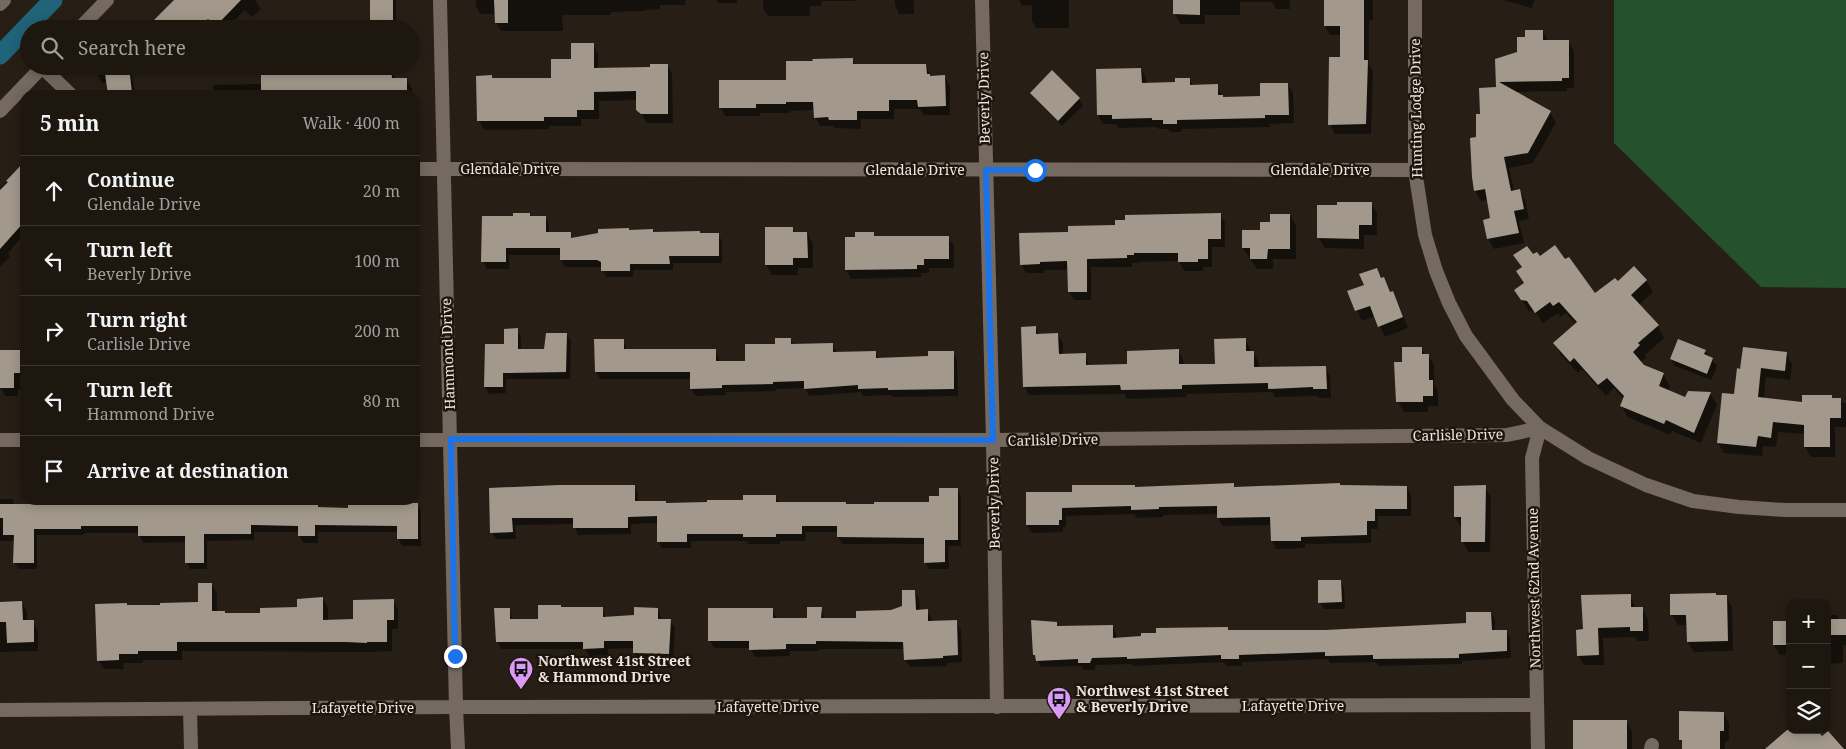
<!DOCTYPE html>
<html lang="en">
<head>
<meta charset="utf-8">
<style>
  body { margin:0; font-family:"Noto Serif",serif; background:#2a241e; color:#f1f3f6 }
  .controls { position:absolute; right:15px; bottom:15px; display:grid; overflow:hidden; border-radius:10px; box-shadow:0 2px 12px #0003 }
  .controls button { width:45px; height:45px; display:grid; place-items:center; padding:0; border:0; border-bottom:1px solid #3b3630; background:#1d1710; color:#f1f3f6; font:25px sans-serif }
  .stop { position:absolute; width:15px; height:15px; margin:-11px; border:4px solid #1a73e8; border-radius:50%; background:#fff }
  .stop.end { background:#1a73e8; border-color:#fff; box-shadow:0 1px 5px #0008 }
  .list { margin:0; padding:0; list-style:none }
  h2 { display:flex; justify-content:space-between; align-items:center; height:65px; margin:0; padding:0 20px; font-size:21px }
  h2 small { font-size:16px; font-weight:400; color:#a09f9f }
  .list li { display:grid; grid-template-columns:32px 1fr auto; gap:15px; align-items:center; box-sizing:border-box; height:70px; padding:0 20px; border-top:1px solid #3b3630 }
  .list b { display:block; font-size:19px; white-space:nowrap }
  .list p { margin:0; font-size:16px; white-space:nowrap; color:#a09f9f }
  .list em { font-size:16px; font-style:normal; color:#a09f9f }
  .icon { flex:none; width:28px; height:28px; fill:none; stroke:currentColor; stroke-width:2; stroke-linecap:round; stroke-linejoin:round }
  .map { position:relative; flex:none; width:1846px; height:749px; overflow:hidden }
  .search { position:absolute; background:#1d1710; box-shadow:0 2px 12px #0003; left:20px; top:20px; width:400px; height:55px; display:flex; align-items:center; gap:12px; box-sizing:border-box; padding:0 18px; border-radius:28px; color:#a09f9f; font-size:19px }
  .panel { position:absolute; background:#1d1710; box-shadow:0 2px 12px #0003; left:20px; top:90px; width:400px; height:415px; border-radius:15px }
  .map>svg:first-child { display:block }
  .green { fill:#25512d }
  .shadow { fill:#0007 }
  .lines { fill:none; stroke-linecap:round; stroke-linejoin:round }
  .canal { stroke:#206479; stroke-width:19 }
  .building { fill:#a2998c }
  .minor { stroke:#746a5f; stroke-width:14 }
  .tertiary { stroke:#746a5f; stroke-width:14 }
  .route { stroke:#1a73e8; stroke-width:6 }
  .labels { text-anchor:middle; stroke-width:5; stroke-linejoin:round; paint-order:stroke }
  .street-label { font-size:14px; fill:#ece6e0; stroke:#1e160d }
  .poi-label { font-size:14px; font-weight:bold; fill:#ece6e0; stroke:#1e160d; text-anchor:start }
</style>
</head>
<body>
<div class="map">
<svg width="1846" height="749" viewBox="0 0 1846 749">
  <rect width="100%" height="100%" fill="#271f16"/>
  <path class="green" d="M1614,0H1846V288L1761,287L1614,143Z"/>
  <g class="shadow">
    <path d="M179,0H255L261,9L252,17L245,10L226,29H152Z"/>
    <path d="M371,0H396V26L375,27L372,20Z"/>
    <path d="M476,0H737V3H718L717,0H685V5H660V9L646,10V11L611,12V15H562L563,31H501L496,22V14H480L476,6Z"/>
    <path d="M763,0H855V1H821V6H810V16H768L763,8Z"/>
    <path d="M895,0H914V14H899L895,5Z"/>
    <path d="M1019,0H1069V28H1036L1032,21V5L1022,6Z"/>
    <path d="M1175,0H1290V9H1276L1272,2H1240V15H1205V24H1180L1175,14Z"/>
    <path d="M1325,0H1373V20H1369V65L1373,71L1371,134H1335L1330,124L1341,59V35H1330L1325,26Z"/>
    <path d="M1503,0H1534L1532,8Z"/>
    <path d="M1543,31L1548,41H1568L1574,51V88H1567V91L1514,92L1550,112L1556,123L1533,163L1509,168L1514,191L1519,190L1525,200L1529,219L1519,221L1524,243L1494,249L1488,239L1492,219L1488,200L1481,201L1475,191L1473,177L1481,115L1498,89L1497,59L1518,53L1527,39Z"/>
    <path d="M593,44L598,54V69L651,68L667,65L672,74L673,123H647L638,109L637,100L599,101V119H581V126H549V129L484,130L479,121L491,76L493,79H553L572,60Z"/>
    <path d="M852,59L856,65H926L931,77H945L950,86V115H924L920,109H894V119H861V129L835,128L833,126H820L815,117V110L790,111V113H760V116H725L720,107L787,81Z"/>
    <path d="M97,66H131L135,95H109L107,82L102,83L98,76Z"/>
    <path d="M263,66H369L371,70H391L396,79H406L412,89V95H213V85L262,84Z"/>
    <path d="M1141,69L1146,78V84L1176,83L1189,79L1193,86H1217L1223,97H1261L1288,84L1293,93L1294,123L1270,124V127L1181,129V132H1170L1168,129H1159L1157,127L1119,128L1116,124H1103L1098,115Z"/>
    <path d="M1052,72L1079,99L1083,106L1062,126L1036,100L1032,93Z"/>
    <path d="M25,162V233L8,253L10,257L0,267V188Z"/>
    <path d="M1371,203L1377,213V235H1364V249L1325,248L1319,238V206Z"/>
    <path d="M530,214L531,217H545L549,224V233H570L573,239L629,231L652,230L654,233L718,235L722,241V263H673V270H633V277H606L602,267H565L561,260V255H509V269H487L483,262L484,217H515Z"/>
    <path d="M1220,214L1225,223V247H1212V267H1203V271H1184L1179,261L1138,262V263H1132V267H1091V300H1074L1069,292V270H1044V273H1026L1021,264L1069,233L1117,226Z"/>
    <path d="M1290,215L1296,226V259H1273V269H1257L1243,248L1261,231Z"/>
    <path d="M792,228L795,233H807L813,244V268H798V275H772L766,265Z"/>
    <path d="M873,233L875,237L948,238L954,246V268H929V273H921V277L851,279L846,270L856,238Z"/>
    <path d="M415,242L416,243V265H415Z"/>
    <path d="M1515,256H1533L1595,295L1618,283L1646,280L1653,292L1639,305L1658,326L1664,338L1645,355L1646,358L1640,363L1643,366L1663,374L1670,386L1668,391L1686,399L1688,392L1710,393L1717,405L1701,443L1672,431L1670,435L1628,417L1621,405L1624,399L1614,388L1606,396L1582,369L1578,373L1561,355L1555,343L1576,324L1566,313L1560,317L1558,313L1543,323L1535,312L1529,311L1515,290L1524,284L1517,272L1522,268Z"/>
    <path d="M1376,269L1398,303L1408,328L1385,337L1375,316L1362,321L1349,292L1365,285Z"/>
    <path d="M1035,328L1039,335L1057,334L1063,343V355H1085L1090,367L1128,365L1178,350L1183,359L1184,365H1216L1245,340L1250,349V352H1253L1258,361L1259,368L1325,367L1330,376L1331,398H1319L1318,396L1275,397L1272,392L1186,394V397L1127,399L1124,394L1029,395L1024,386Z"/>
    <path d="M517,330L521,336V350H545L567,335L571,341L570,379H506V393L489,394L485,387L486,345H505Z"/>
    <path d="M790,339L794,345L832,344L837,353L875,352L879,359L929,358L953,352L957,360L958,396L893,397L892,395L863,396L861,392L809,396L805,388L776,389V391L726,392V395L696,396L691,389V379H600L596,372L623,340L627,350L715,351L719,358V362H747Z"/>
    <path d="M1421,348L1425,355H1428L1434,365V384L1438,391V406H1428V412H1404L1398,402Z"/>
    <path d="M1705,351L1717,366L1711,380L1675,366L1671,359Z"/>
    <path d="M0,352H25V390H18V396H5L0,387Z"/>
    <path d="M415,354L418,359V380H415Z"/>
    <path d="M1786,354L1792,364L1790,380L1766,377L1764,399L1803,403L1840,399L1843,403H1846V427H1835V457H1811L1805,447V434L1778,432L1776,447L1763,446L1762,456L1724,453L1718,443L1735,395L1741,371Z"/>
    <path d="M1233,484L1235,488L1340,486L1407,487L1411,495V516H1378V529H1371V543L1305,544V548L1276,549L1272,541L1271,525L1223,526L1218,518V514L1163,515V517L1137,518L1134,514L1066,516V527H1063V532L1032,533L1027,525L1074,493Z"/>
    <path d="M634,486L638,493V502L693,504L744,501L775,496L780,504L846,505L930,503L957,489L961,496V546H948L949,569H929L925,562V544H842L838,537V532H805L806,541H780V544H748L747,541H691V548H662L658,541V523L631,524V534L578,535L574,524L515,525L516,539H496L492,532L490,489Z"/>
    <path d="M1485,487L1491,497L1490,552H1468L1463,542L1461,527L1455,517Z"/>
    <path d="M0,499H12L15,505H138V500H152L154,503L159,504H317L319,508L349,509L417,504L421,511V546H402L399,539V532H318V543H303L300,536V532H254V540L207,541V569H190L187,563V542L143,543L139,533H84V535H37V569H18L15,563V541H0Z"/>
    <path d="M1340,581L1344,588L1345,609H1324L1320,603Z"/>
    <path d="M212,584L217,594V612H225L226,614H262L298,608L322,598L328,607V621L354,620L393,600L398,610V629H392V651L372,652L182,651V660H143V663H123L124,669H104L98,660L127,604L128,606L199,603Z"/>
    <path d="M915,591L919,599L920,611H927L932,619V622H956L961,630L962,662L947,663V666L910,667L905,659V649H819V651H790V656L755,657L750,648H714L710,641L772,609L777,619H808L821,609L825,620H857L904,607Z"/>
    <path d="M1716,594L1717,596H1726L1732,607L1733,651L1694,652L1688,642L1687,625H1678L1672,615L1671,595Z"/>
    <path d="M1630,595L1636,609L1642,608L1648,619L1649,641H1637L1635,637L1603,638L1604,665H1584L1578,655L1584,631Z"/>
    <path d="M22,603L27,612V622H33L38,631V651L0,652V604Z"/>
    <path d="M602,608L606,618L635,616L658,609L662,620L670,621L675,628L673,662L639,661L634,653V648L608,649V655L589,656L585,649H501L497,641L509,610L514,621H540L562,609Z"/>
    <path d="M1491,613L1495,620V631H1506L1510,638L1511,658L1462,661V664L1378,666L1376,662L1330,663L1328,659L1242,662V666H1227L1224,662L1132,666L1131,664L1096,665L1094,670H1083L1081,666L1041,667L1034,654L1056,623L1059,628L1112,626L1116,633V639L1227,628L1229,631H1325L1467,624Z"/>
    <path d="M1827,615H1837L1840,621H1846V645H1843V663L1827,664Z"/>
    <path d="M1790,622V655H1780L1774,645V623Z"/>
    <path d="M1723,713L1729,723V741H1725V749H1683V745L1680,739Z"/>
    <path d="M1626,721L1632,731V749H1574Z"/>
  </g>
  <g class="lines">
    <path class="canal" d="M0,55L53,0"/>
  </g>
  <g class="building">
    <path d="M174,0H241L216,26L208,19L197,29H145Z"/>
    <rect x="370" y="0" width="23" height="20"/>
    <path d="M494,0H508V23H495Z"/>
    <path d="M1173,0H1200V15L1173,14Z"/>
    <path d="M1324,0H1364V60H1368L1366,124L1328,125L1329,57H1340V26H1324Z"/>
    <path d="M1525,30H1543V40H1569V78H1562V81L1499,82L1551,111L1528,153L1504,157L1511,191L1520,189L1524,209L1514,211L1519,233L1487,239L1483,220L1490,218L1485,189L1474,191L1472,177L1470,138L1476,137V114H1480L1479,88L1496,87L1495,59L1517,52V37H1525Z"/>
    <path d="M571,43H594V68L650,67V64H668V114H641L636,110V91L594,92V110H577V117H544V121H477L476,76L492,75V78H551V59H571Z"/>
    <path d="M853,58V64H926L927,74H930V76L945,75L946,106L918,107L917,100H889V111H857V120H829L828,117L814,118L813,102H786V104H756V108H719V80H786V61H813L812,59Z"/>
    <path d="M104,66H129L132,93L108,95Z"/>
    <path d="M261,66H366V69H391L392,78H407V95H261Z"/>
    <path d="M1141,68L1142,83L1175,82V78H1190V85L1218,84V95H1223V97L1260,96V83H1288L1289,115H1265V118L1177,120V124H1163V120H1152V118L1112,119V115H1097L1096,69Z"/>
    <path d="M1052,70L1080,98L1058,121L1030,93Z"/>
    <path d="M25,161V221L0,249V190L8,182L6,181Z"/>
    <path d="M1337,202H1372V225H1359V239L1317,238V205H1337Z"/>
    <path d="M513,213H530V216H546V232H571V238L598,233V229L629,228V230L653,229V232L700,231V233H719V256H669L670,264H630V271H601V262L597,260H560V248H506V262H481L482,216H513Z"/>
    <path d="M1221,213V239H1208V259H1198V262H1178V253H1134V255H1127V258L1087,259V292H1068L1067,261L1040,262V264L1020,265L1019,233L1068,232V226L1115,225V220H1125V215Z"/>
    <path d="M1270,214H1290V249H1268L1267,259H1250V248H1242V230H1260V222H1270Z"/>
    <path d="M765,227H793V232H807L808,258H793V265H765Z"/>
    <path d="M855,232H874V236H949V259H924V265H917V269L845,270V237H855Z"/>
    <path d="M1555,245L1565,259L1569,257L1595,293L1615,278L1618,281L1634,266L1647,280L1631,295L1659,325L1638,343L1640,345L1633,352L1644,365L1664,373L1659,386L1685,397L1688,391L1711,392L1694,433L1666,420L1664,424L1620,406L1624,396L1607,378L1598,385L1574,358L1570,362L1553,343L1577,322L1559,302L1553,306L1550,302L1535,313L1527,301L1521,300L1514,290L1524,283L1516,271L1522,267L1513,255L1527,246L1533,254L1537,252L1540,256Z"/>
    <path d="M1377,268L1381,278L1384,277L1390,292L1393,291L1403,317L1378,327L1370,306L1355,311L1347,291L1364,285L1359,274Z"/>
    <path d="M1036,326V334L1058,333L1059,354L1086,353V365L1127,364V351L1179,349V364H1215L1214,339L1246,338V351H1254V367L1326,366L1327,389H1313V387L1268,389V383L1182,385V389L1121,390L1120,385L1023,387L1021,327Z"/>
    <path d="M518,328V349H544L546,333H567L566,372L503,373V387H484L485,344H504V329Z"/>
    <path d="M775,338H791V344L833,343V352L876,351V358L928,356V351H954V389L888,390V388L858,389V385L804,389V381L773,382V384L722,385V388L690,389V372H595L594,339H624V349H716V361H745V344H775Z"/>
    <path d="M1678,339L1706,350L1704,354L1713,358L1707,374L1670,359Z"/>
    <path d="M1402,347H1422V354H1429V380H1433V396H1423V402H1396L1394,362H1402Z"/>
    <path d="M1743,347L1787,352L1785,371L1761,368L1758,397L1802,402V395H1832V398H1841V418H1830V447H1804V425L1773,422L1771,438L1758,436L1756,447L1717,443L1722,393L1734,394L1737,368L1740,369Z"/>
    <path d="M0,350H20V373H14V388H0Z"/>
    <path d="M1234,483V487L1340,483V485L1407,486V509H1375V521H1367V535L1301,537V541H1271L1270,517L1217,518V506L1159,507V509L1131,510V506L1062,508V520H1059V525H1026V492H1072V485H1135V487Z"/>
    <path d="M559,485H635V501H666V503L707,502V500H743V495H776V502H846V504H874V502H929V496H939V488H958V540H945V562L924,563V538L837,537V526H802V534H776V537H743V534H687V542H657V516L628,517V528H573V518H512L513,532L490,533L489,488Z"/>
    <path d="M1486,485L1485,542H1461V517H1454V486Z"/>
    <path d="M137,500H151V502H159V503H318V507L348,508V503H418V539H397V526L315,525V536H298V526L251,525V534H204V563H185V536H138V526H81V529H34V563H13L14,535H3V518H0V504H137Z"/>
    <path d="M1318,580H1341L1342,602L1318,603Z"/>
    <path d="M198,583H212V611H225V613H260V608L297,607V599L323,597V620L353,619V600L394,599V620H387V642H367V643L346,642H177V651H138V654H119V660L97,661L95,604L127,603V605H160V603L198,602Z"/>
    <path d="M902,590H915L916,610L928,609V621L957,620L958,655L943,656V658L904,660L903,642L816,641V644H786V649L749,650V641H708V608H773V618H807V607H822L821,618H856V611L891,610L902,606Z"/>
    <path d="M1716,593V595H1727L1728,641L1687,642L1686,615H1670V594Z"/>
    <path d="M1631,594V607H1643V631H1630V627L1598,628L1599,655L1577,656L1576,630L1583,629L1581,595Z"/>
    <path d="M22,601L23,620H34V642L7,643L6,622H0V602Z"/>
    <path d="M538,605H561V607H603V617L634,615V607L658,608V619H671L669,654L633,653V641H604V648L583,649V642H496L494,608H510V619H538Z"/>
    <path d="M1466,612H1491L1492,630H1507V651L1459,654V658L1373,659V655L1325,656V652L1239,655V659H1221V655L1127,659V657L1092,658L1090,663H1078V659L1036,661L1035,655H1033L1031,620L1057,622V626L1113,625V638L1141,636V633H1156V628L1228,627V630H1325L1466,623Z"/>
    <rect x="1827" y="619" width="19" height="16"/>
    <rect x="1773" y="621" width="17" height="24"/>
    <path d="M1679,711L1724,712V731H1720V749H1682V740H1679Z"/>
    <rect x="1573" y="720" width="54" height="29"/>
    <path d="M1787,730H1817L1822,736L1828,731L1844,749H1765Z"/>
  </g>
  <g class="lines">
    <g class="minor">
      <path d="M982,0L993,440L997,707"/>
      <path d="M1415,0V170L1425,235L1436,271L1449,303L1466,336L1513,400L1540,428L1588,458L1646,485L1693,501L1739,507L1785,510H1846"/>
      <path d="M0,4L4,0"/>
      <path d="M79,29L107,0"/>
      <path d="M42,67L71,95"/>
      <path d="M0,111L43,66"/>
      <path d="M415,169L1415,170"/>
      <path d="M0,440H25"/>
      <path d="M415,440H993L1507,435L1540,428L1532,458L1538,749"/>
      <path d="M190,709L191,749"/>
      <path d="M458,749L456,707L1537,705"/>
      <path d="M1651,749L1652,745"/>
    </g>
    <path class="tertiary" d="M0,710L456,707L440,0"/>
  </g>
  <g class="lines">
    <path class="route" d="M455,656L451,439L993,440L986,170H1035"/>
  </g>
  <defs>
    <symbol id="bus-pin" viewBox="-11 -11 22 30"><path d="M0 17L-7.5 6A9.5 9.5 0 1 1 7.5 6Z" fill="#da9af6" stroke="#1e160d"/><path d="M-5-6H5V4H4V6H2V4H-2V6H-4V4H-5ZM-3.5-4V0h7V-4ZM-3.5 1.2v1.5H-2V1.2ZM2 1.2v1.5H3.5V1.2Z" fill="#111"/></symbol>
  </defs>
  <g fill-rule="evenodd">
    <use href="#bus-pin" x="507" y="655" width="28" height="38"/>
    <use href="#bus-pin" x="1045" y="685" width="28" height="38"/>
  </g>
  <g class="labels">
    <g class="street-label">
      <text transform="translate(984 98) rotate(-91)" y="5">Beverly Drive</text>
      <text transform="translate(1416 108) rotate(-91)" y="5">Hunting Lodge Drive</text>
      <text x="510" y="174">Glendale Drive</text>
      <text x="915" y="175">Glendale Drive</text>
      <text x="1320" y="175">Glendale Drive</text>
      <text transform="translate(448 354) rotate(-92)" y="5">Hammond Drive</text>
      <text transform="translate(1458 435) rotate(-1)" y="5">Carlisle Drive</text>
      <text transform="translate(1053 440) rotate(-1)" y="5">Carlisle Drive</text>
      <text transform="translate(994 503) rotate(-91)" y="5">Beverly Drive</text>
      <text transform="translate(1534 588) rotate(-91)" y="5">Northwest 62nd Avenue</text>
      <text x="1293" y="711">Lafayette Drive</text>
      <text x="768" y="712">Lafayette Drive</text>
      <text x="363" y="713">Lafayette Drive</text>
    </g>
    <g class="poi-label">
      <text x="538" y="666">Northwest 41st Street<tspan x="538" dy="16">&amp; Hammond Drive</tspan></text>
      <text x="1076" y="696">Northwest 41st Street<tspan x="1076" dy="16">&amp; Beverly Drive</tspan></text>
    </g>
  </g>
</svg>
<div class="controls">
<button>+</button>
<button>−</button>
<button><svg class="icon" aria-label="layers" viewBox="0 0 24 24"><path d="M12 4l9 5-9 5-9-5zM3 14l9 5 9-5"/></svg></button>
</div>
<div class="stop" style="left:1035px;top:170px"></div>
<div class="stop end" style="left:455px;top:656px"></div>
<div class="search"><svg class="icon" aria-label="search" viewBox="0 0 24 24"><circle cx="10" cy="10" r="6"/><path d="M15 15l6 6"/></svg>Search here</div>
<section class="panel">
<h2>5 min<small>Walk · 400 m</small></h2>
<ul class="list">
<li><svg class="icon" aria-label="ahead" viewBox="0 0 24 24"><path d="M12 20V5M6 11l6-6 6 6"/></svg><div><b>Continue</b><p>Glendale Drive</p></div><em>20 m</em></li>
<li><svg class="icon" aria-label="left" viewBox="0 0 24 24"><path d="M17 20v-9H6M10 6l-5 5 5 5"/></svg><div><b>Turn left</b><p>Beverly Drive</p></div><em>100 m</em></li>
<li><svg class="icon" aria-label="right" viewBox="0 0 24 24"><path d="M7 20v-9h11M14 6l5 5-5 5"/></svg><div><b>Turn right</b><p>Carlisle Drive</p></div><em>200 m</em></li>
<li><svg class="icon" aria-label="left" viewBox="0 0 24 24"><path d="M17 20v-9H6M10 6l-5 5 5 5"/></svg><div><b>Turn left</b><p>Hammond Drive</p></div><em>80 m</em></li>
<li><svg class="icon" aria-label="arrive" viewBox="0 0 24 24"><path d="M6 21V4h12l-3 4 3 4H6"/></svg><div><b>Arrive at destination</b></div></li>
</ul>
</section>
</div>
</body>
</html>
